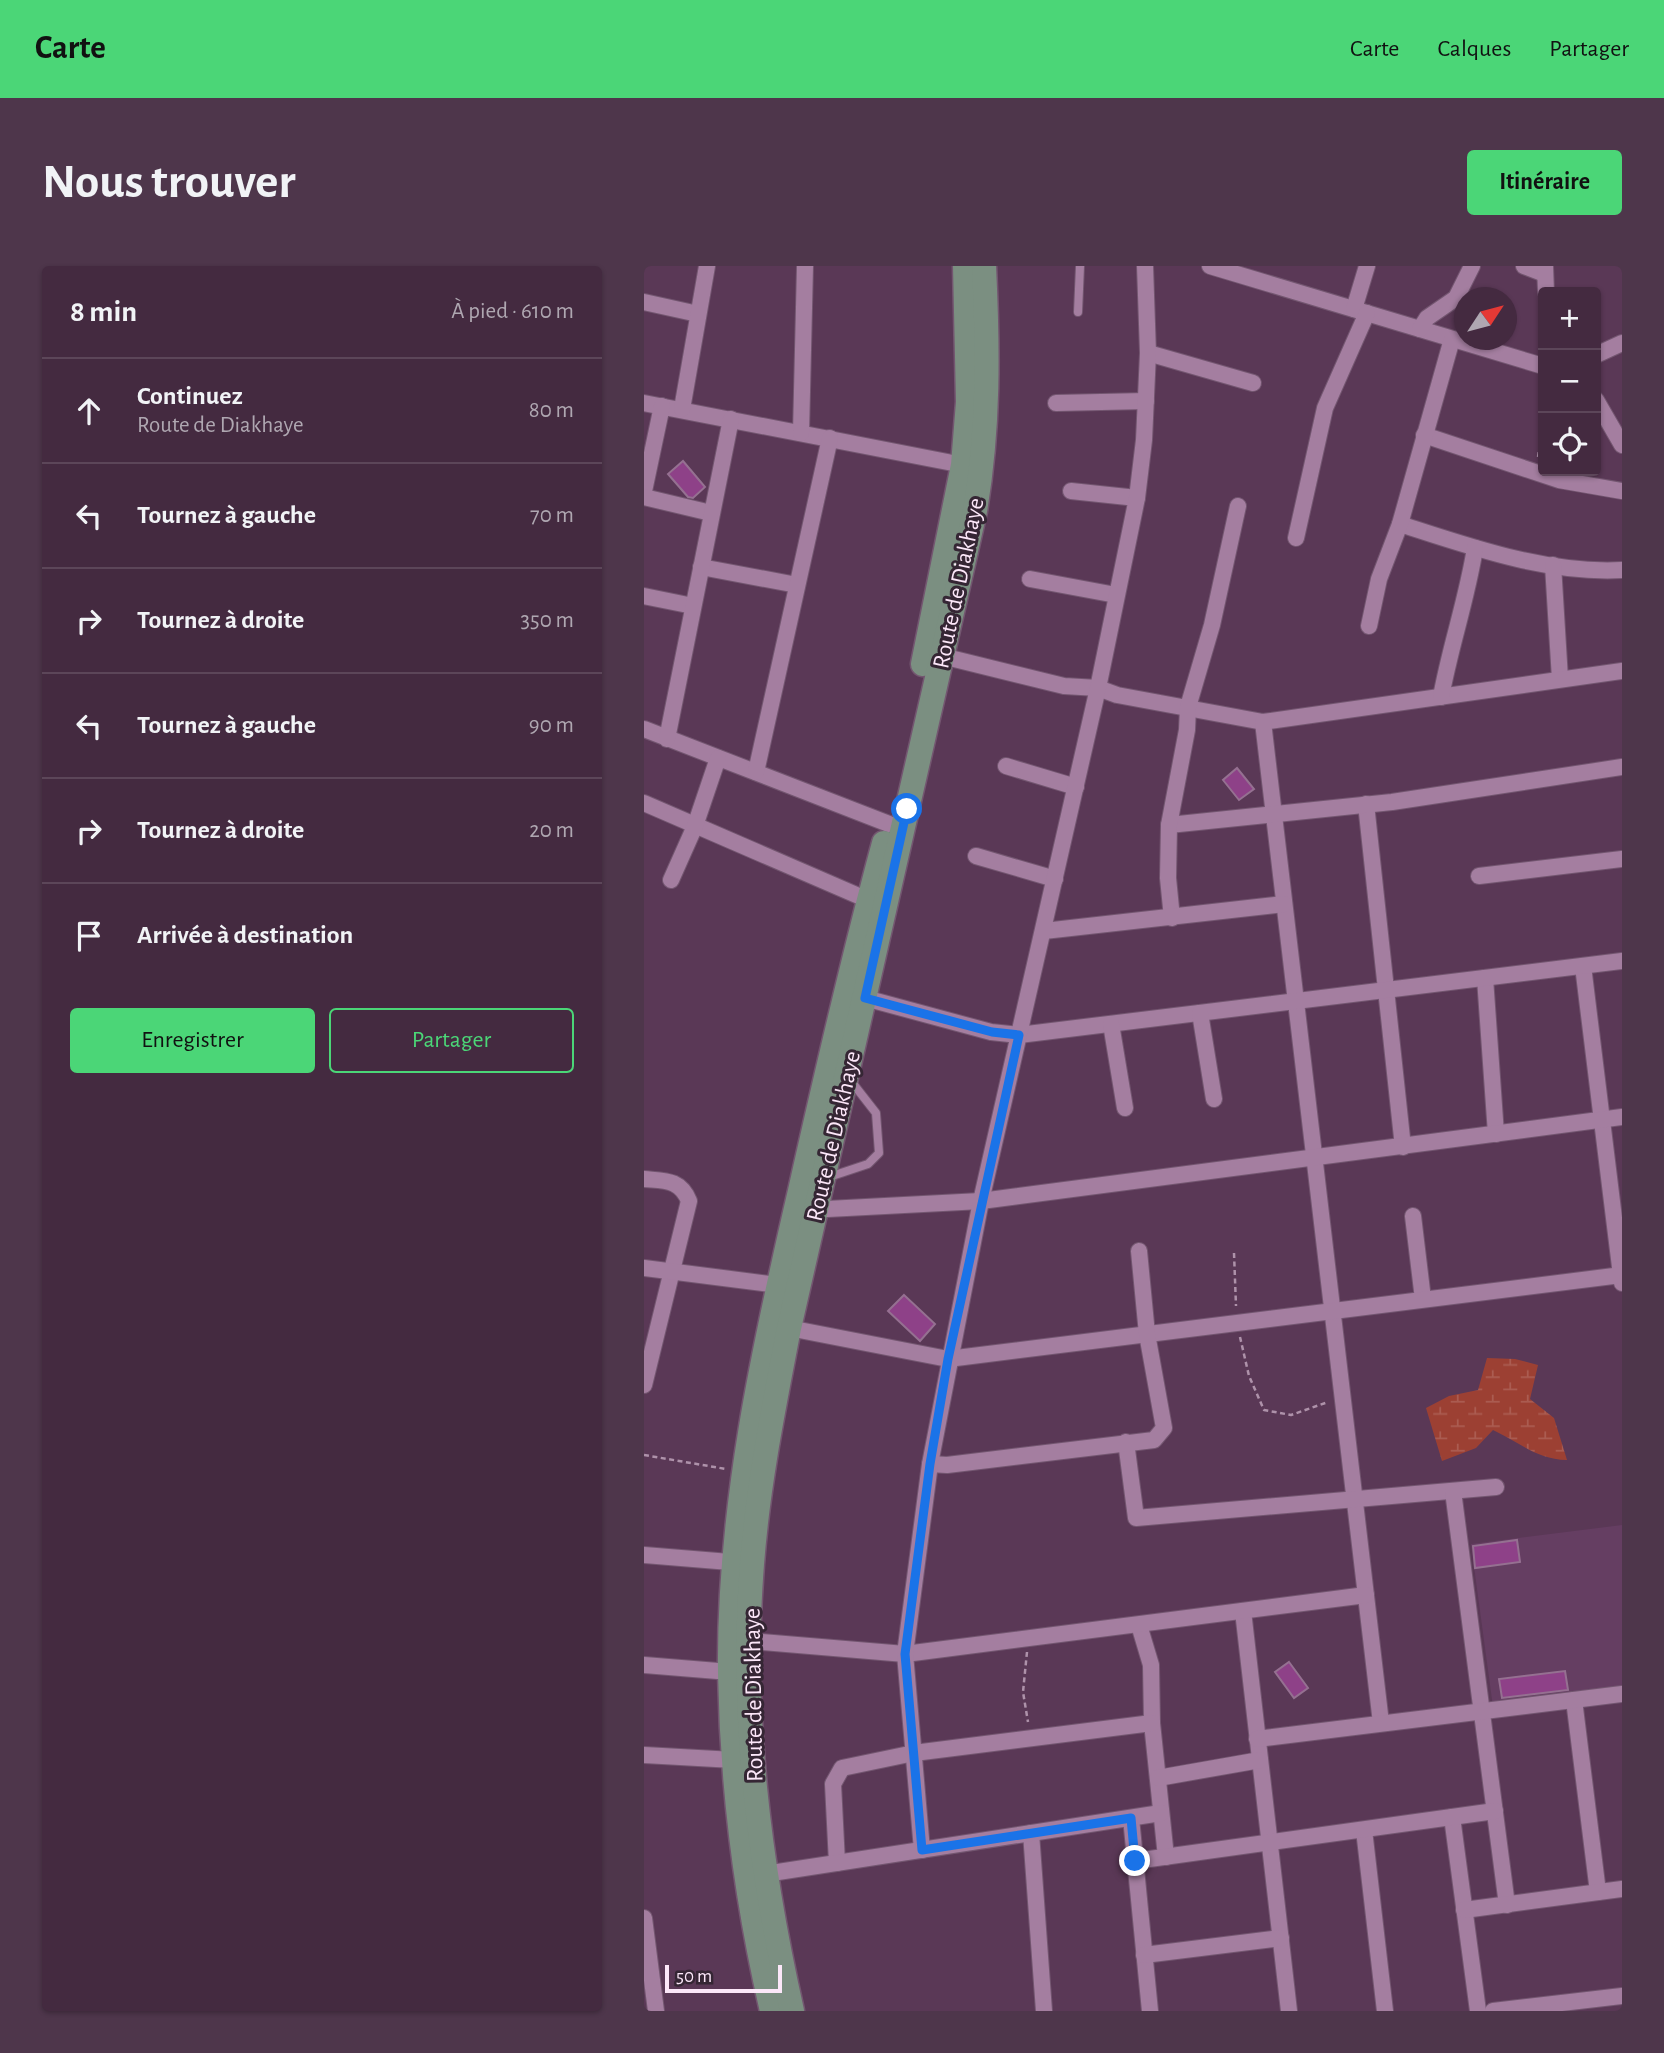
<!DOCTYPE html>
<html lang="fr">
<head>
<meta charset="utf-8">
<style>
  body { margin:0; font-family:"Alegreya Sans",sans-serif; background:#4e364b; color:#f1f3f6 }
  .controls { position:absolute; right:21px; top:21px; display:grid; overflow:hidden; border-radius:7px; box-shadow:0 2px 5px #0004 }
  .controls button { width:63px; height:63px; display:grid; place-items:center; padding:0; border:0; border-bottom:2px solid #5c4659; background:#442a40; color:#f1f3f6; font:35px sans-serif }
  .compass { position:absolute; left:810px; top:21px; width:63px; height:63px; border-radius:50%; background:#442a40; box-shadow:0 2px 5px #0004; rotate:54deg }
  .scale { position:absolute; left:21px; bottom:18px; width:117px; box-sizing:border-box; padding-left:7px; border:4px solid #fce7f9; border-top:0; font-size:19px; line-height:24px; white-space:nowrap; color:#fce7f9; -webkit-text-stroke:5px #352634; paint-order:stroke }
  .stop { position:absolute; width:21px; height:21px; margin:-16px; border:5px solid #1a73e8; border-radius:50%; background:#fff }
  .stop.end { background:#1a73e8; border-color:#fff; box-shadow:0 2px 7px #0008 }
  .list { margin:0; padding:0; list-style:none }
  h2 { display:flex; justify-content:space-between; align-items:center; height:91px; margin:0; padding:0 28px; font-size:30px }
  h2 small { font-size:23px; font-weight:400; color:#afa7b1 }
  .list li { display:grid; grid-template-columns:46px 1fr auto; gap:21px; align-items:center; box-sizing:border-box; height:105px; padding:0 28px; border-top:2px solid #5c4659 }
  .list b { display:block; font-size:26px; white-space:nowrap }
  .list p { margin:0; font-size:23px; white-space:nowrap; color:#afa7b1 }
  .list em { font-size:23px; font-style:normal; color:#afa7b1 }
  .actions { display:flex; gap:14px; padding:21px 28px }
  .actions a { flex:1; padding:16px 0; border:2px solid #4bd677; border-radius:7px; text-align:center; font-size:24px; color:#4bd677 }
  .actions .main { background:#4bd677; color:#111 }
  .icon { flex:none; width:38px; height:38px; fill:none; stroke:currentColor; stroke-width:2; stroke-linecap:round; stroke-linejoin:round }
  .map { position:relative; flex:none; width:978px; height:1745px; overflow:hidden; border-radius:7px }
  header { display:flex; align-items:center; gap:42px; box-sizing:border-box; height:98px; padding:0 35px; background:#4bd677; color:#111 }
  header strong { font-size:33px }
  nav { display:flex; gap:38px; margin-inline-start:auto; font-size:24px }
  .intro { display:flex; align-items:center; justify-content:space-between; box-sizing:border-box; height:168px; padding:0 42px }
  h1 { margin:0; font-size:49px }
  .button { padding:18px 32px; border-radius:7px; background:#4bd677; color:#111; font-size:24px; font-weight:700 }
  main { display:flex; gap:42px; padding:0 42px }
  aside { flex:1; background:#442a40; border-radius:7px; box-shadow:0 2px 5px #0004 }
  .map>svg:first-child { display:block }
  .built { fill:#653e62 }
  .wetland { fill:url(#wetland-marsh) }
  .building { fill:#8e4188; stroke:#957091; stroke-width:2 }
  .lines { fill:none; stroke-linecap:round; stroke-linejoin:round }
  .service-casing { stroke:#735670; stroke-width:10 }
  .minor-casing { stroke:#735670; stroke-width:18 }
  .primary-casing { stroke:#735670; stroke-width:27 }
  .path { stroke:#ae92aa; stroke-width:2.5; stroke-dasharray:5 3.5; stroke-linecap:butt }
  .service { stroke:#a47ea0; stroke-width:8 }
  .minor { stroke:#a47ea0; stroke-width:16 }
  .primary { stroke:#7b8f81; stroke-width:24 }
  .route { stroke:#1a73e8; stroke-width:9 }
  .labels { text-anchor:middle; stroke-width:6; stroke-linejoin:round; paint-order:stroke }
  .street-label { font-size:24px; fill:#fce7f9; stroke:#352634 }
</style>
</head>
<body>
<header>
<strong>Carte</strong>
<nav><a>Carte</a><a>Calques</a><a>Partager</a></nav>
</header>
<div class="intro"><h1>Nous trouver</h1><a class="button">Itinéraire</a></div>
<main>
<aside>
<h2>8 min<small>À pied · 610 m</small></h2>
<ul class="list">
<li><svg class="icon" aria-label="ahead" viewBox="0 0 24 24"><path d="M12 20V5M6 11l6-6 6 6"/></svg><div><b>Continuez</b><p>Route de Diakhaye</p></div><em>80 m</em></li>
<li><svg class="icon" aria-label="left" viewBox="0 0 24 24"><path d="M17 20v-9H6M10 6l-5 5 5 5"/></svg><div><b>Tournez à gauche</b></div><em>70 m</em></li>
<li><svg class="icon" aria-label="right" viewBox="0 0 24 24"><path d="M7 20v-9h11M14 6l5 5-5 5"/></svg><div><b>Tournez à droite</b></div><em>350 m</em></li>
<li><svg class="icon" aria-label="left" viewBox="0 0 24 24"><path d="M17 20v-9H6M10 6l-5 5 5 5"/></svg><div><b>Tournez à gauche</b></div><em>90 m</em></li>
<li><svg class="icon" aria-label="right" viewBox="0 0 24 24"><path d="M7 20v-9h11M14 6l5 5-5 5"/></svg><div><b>Tournez à droite</b></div><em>20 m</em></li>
<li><svg class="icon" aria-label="arrive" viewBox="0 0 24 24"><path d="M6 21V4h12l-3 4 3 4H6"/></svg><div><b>Arrivée à destination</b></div></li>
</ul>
<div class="actions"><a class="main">Enregistrer</a><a>Partager</a></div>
</aside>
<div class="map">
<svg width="978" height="1745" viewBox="0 0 978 1745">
  <defs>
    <pattern id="wetland-marsh" width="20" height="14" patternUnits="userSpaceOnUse" patternTransform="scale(1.75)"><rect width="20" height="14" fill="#9c4033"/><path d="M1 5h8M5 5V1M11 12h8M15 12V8" fill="none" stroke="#ab5c51"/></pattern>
  </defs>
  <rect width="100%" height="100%" fill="#5a3856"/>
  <path class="built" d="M978,1259V1424L849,1441L827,1278Z"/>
  <path class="wetland" d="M843,1092L871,1093L894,1099L886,1133L910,1152L923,1194C892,1193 875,1176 849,1164L832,1182L798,1195L782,1142L805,1130L834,1124Z"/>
  <g class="building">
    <path d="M39,195L61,221L49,232L44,231L24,208Z"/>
    <path d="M593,502L610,523L595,534L579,514Z"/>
    <path d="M260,1029L291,1058L276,1075L244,1045Z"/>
    <path d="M873,1274L876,1296L831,1302L829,1280Z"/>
    <path d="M645,1396L664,1422L650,1432L631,1406Z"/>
    <path d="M921,1405L924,1424L858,1432L855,1413Z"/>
  </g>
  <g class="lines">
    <defs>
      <g id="service">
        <path d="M434,46L436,0"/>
        <path d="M185,911L224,898L235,887L232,847L207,815"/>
      </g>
      <g id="minor">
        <path d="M566,0L899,100"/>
        <path d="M880,0L901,8"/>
        <path d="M901,0L902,26"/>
        <path d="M0,36L54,48"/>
        <path d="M710,43L723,0"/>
        <path d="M776,63L783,52L812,32L828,0"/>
        <path d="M504,87L609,117"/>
        <path d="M952,89L978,77"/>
        <path d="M952,134L978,179"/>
        <path d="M0,137L319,199"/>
        <path d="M412,137L502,135"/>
        <path d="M38,143L63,0"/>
        <path d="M157,167L161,0"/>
        <path d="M780,169L915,214L978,225"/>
        <path d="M0,225L18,140"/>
        <path d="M427,225L493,232"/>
        <path d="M0,231L67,247"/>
        <path d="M756,258C827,281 903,308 978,304"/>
        <path d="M652,272L681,142L723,47"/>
        <path d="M909,299L916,413"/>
        <path d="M57,301L153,319"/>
        <path d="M386,313L472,329"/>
        <path d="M0,330L49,340"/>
        <path d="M725,360L735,313L756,258L808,73"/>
        <path d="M298,390L420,420L454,422L473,429L619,456L978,405"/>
        <path d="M797,431C806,381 823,333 831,282"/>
        <path d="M619,456L737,1457"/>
        <path d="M0,463L245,558"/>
        <path d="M23,473L87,153"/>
        <path d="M362,500L432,521"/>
        <path d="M112,506L186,172"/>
        <path d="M0,537L224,634"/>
        <path d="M722,538L759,881"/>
        <path d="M525,559L748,536L978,501"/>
        <path d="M332,590L411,613"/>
        <path d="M835,610L978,593"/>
        <path d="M27,614L51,560L74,492"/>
        <path d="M528,652L524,612L525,559L543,464L544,441L568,359L594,240"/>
        <path d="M400,665L640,638"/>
        <path d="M939,700L978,1017"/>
        <path d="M841,712L852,868"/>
        <path d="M221,732L347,766L375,769L978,695"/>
        <path d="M556,747L570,833"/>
        <path d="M467,758L481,842"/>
        <path d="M0,913C21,915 36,913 45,935L0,1119"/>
        <path d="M164,944L337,935L978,851"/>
        <path d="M769,950L779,1033"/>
        <path d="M0,1002L134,1019"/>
        <path d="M145,1062L304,1093L978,1009"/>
        <path d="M482,1176L492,1252L852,1221"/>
        <path d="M286,1198L303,1199L510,1174L520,1162L503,1068L495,985"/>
        <path d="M809,1225L863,1639"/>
        <path d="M0,1289L98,1297"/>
        <path d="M599,1345L645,1745"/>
        <path d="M495,1359L507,1399L508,1457L522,1591"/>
        <path d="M105,1375L261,1388L722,1329"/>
        <path d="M0,1399L86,1406"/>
        <path d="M930,1434L954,1626"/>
        <path d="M613,1473L978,1428"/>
        <path d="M0,1489L90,1494"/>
        <path d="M514,1512L616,1494"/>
        <path d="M808,1551L834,1745"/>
        <path d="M487,1552L506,1745"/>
        <path d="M720,1564L741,1745"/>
        <path d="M387,1567L400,1745"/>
        <path d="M278,1584L261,1388L286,1198L337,935L454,422L493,232L500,174L504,87L501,0"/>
        <path d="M491,1595L851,1545"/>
        <path d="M193,1597L189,1518L198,1502L270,1487L508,1457"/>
        <path d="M121,1608L517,1547"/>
        <path d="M820,1644L978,1623"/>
        <path d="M0,1652L12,1745"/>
        <path d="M500,1689L637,1672"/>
        <path d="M849,1745L978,1730"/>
      </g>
      <g id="primary">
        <path d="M279,398L319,199L324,136L321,0"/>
        <path d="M128,1745C102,1634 88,1522 86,1408C84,1244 119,1084 156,925C182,809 209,692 240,577"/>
        <path d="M148,1745C115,1598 96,1448 108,1298C114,1218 130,1140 145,1062L331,245C345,162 344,83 340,0"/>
      </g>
    </defs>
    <use href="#service" class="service-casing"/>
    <use href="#minor" class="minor-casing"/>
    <use href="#primary" class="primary-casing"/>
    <g class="path">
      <path d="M894,191L899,155"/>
      <path d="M590,987L592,1040"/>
      <path d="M596,1071L605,1110L620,1144L647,1149L684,1136"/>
      <path d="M0,1189L82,1203"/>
      <path d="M383,1386L379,1426L384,1456"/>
    </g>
    <use href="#service" class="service"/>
    <use href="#minor" class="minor"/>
    <use href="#primary" class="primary"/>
  </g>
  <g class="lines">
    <path class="route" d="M263,543L221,732L348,766L375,769L304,1093L286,1198L261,1388L278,1584L487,1552L491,1595"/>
  </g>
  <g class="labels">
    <g class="street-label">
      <text transform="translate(314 317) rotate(-78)" y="8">Route de Diakhaye</text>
      <text transform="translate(189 870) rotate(-77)" y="8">Route de Diakhaye</text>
      <text transform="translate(109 1429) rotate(-91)" y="8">Route de Diakhaye</text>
    </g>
  </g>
</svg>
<div class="controls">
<button>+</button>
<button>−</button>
<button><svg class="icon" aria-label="locate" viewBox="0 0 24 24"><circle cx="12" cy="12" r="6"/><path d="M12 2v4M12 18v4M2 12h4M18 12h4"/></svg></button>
</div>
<svg class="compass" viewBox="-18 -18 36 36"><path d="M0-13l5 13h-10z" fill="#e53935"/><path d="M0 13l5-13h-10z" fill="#afa7b1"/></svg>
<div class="scale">50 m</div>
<div class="stop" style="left:263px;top:543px"></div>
<div class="stop end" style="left:491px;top:1595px"></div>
</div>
</main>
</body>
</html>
